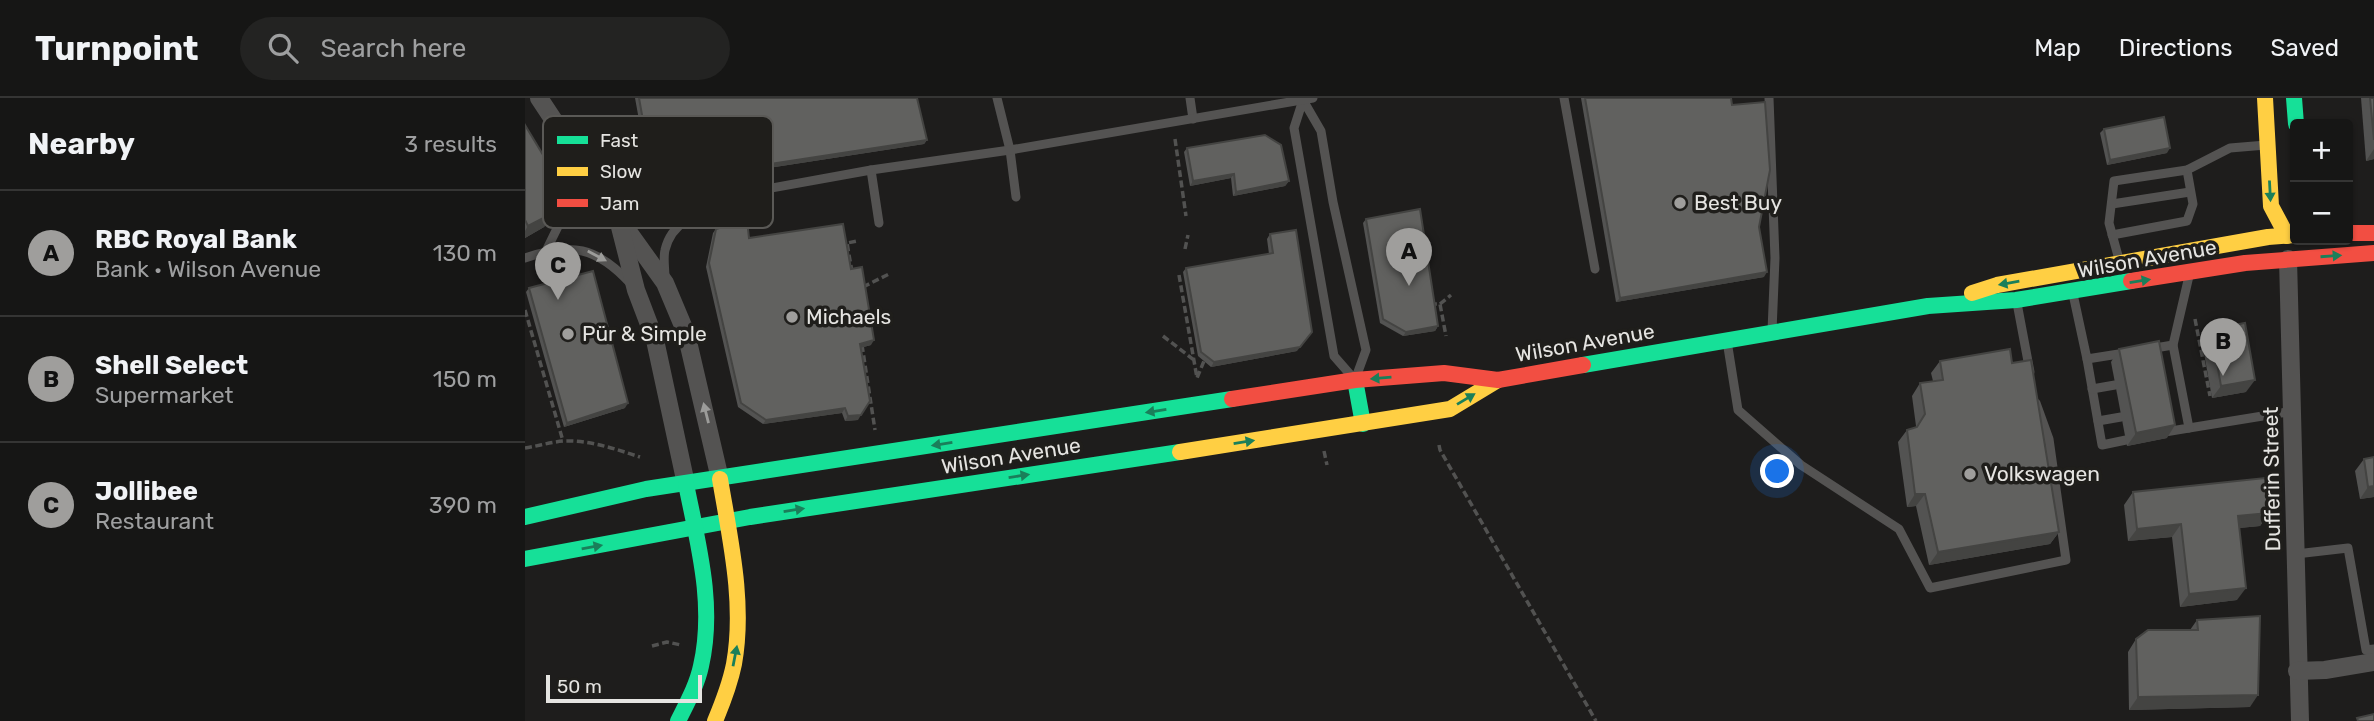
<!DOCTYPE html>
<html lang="en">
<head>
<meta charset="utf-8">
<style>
  body { margin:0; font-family:Rubik,sans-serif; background:#232322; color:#f1f3f6 }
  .controls { position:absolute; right:21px; top:21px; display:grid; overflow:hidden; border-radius:7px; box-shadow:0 2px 5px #0004 }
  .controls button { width:63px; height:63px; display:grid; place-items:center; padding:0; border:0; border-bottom:2px solid #353534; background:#161615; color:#f1f3f6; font:35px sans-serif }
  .scale { position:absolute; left:21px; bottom:18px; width:156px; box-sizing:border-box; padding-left:7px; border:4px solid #e5e4e1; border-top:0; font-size:19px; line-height:24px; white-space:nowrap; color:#e5e4e1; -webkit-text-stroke:5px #1f1e1b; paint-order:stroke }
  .you { position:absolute; left:1253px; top:374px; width:24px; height:24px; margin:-18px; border:5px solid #fff; border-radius:50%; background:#1a73e8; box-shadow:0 0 0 10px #1a73e833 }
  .badge { display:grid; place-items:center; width:46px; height:46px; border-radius:50%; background:#9f9e9c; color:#111; font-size:23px; font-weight:700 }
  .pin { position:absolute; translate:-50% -58px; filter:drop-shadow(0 2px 4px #0008) }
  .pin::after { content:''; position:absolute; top:37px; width:24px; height:21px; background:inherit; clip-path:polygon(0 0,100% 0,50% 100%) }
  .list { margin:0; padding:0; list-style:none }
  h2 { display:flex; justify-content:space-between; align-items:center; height:91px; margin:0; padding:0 28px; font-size:30px }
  h2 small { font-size:23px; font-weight:400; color:#9e9fa0 }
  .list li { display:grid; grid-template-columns:46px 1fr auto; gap:21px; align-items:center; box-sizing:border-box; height:126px; padding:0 28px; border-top:2px solid #353534 }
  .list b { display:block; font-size:26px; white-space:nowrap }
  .list p { margin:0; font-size:23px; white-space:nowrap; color:#9e9fa0 }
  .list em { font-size:23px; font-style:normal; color:#9e9fa0 }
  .icon { flex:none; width:38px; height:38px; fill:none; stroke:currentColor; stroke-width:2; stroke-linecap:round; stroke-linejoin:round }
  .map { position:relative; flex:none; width:1849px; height:623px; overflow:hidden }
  header { display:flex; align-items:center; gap:42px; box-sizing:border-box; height:98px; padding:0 35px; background:#161615; border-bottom:2px solid #353534 }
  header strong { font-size:33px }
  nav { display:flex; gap:38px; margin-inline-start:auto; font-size:24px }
  .search { width:490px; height:63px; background:#232322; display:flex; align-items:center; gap:18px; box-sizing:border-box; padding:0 24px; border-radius:38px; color:#9e9fa0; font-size:26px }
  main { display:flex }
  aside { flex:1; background:#161615 }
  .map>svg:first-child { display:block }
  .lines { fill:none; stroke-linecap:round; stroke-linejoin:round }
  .path { stroke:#525251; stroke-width:3.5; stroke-dasharray:7 3.5; stroke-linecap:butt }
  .lane { stroke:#545352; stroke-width:9 }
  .street { stroke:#545352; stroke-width:18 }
  .fast { stroke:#16e098; stroke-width:16 }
  .slow { stroke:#ffcf43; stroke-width:16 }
  .jam { stroke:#f24e42; stroke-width:16 }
  .wall { fill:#535352 }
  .shaded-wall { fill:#444442 }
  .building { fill:#61615f; stroke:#444442; stroke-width:2 }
  .oneway { fill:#1a7f5a }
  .oneway2 { fill:#9c9c9a }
  .poi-dot { fill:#9f9e9c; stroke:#1f1e1b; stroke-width:2.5 }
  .labels { text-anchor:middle; stroke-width:7; stroke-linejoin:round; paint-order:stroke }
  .poi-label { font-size:21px; fill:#e5e4e1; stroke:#1f1e1b; text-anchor:start }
  .street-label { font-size:21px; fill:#e5e4e1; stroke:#1f1e1b }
  .key { fill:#1f1e1b; stroke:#5a5956; stroke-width:2 }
  .key-label { font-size:19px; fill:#e5e4e1 }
</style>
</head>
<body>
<header>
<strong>Turnpoint</strong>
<div class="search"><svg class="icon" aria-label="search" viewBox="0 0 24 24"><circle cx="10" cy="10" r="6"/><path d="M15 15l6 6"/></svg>Search here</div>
<nav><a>Map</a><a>Directions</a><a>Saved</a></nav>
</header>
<main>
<aside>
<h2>Nearby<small>3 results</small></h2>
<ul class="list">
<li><span class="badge">A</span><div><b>RBC Royal Bank</b><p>Bank · Wilson Avenue</p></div><em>130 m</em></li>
<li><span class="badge">B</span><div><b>Shell Select</b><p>Supermarket</p></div><em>150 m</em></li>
<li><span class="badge">C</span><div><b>Jollibee</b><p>Restaurant</p></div><em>390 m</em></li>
</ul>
</aside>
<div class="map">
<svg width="1849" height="623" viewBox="0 0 1849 623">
  <rect width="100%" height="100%" fill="#1e1d1c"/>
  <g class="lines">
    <g class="path">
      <path d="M650,41L661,118"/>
      <path d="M660,151L663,137"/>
      <path d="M327,174L322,145L332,143"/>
      <path d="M654,177L672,280L679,263"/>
      <path d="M338,189L364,176"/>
      <path d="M907,203L908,206H915L921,238"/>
      <path d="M915,206L926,197"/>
      <path d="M0,212L38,343"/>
      <path d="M1670,221L1685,298"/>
      <path d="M638,238L669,262"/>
      <path d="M337,247L350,332"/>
      <path d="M914,347L915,352L1071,623"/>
      <path d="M0,350C13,348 26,344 39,343C65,342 90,351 115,359"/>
      <path d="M799,353L802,367"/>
      <path d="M127,548L142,544L156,547"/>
    </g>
    <g class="lane">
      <path d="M472,0L485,52L491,99"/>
      <path d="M665,0L668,21"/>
      <path d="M1039,0L1070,171"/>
      <path d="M1244,0L1250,160L1247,233"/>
      <path d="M778,2L796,33L808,104L841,252L830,282L809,258L769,30Z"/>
      <path d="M346,72L354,125"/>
      <path d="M1587,106L1665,94"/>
      <path d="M92,118L346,72L485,52L788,0"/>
      <path d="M1587,137L1662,123L1668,106L1662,72"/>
      <path d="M21,153L41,112L45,84L31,36"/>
      <path d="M0,160C46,144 72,149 105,185"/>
      <path d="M1595,165L1584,125L1589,83L1662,72L1705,50L1741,47"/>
      <path d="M140,180C140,171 138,160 140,152C147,121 178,113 203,104"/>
      <path d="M1548,196L1562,261L1600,255"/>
      <path d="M1492,205L1505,274"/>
      <path d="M1202,243L1213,312L1276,367L1374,431L1405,490L1541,462L1524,341L1511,305"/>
      <path d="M1624,251L1648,247L1664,178"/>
      <path d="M1562,261L1577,347L1601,342"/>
      <path d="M1567,291L1590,287"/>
      <path d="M1573,323L1596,319"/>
      <path d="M1664,330L1768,313"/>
      <path d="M1640,334L1664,330L1648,247"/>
      <path d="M1771,456L1823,450L1841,552L1849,551"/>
    </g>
    <g class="street">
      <path d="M14,0L92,118L140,185L161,235L195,381"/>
      <path d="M95,129L111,192L130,242L161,386"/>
      <path d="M1763,161L1775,623"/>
      <path d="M1772,573L1800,572L1849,564"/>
    </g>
    <g class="fast">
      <path d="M1769,0L1771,26"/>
      <path d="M1058,267L1403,208L1491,202L1606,183"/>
      <path d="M830,282L838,326"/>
      <path d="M0,419L121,391L707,301"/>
      <path d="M0,461L225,419L655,354"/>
      <path d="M153,623C162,605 172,587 176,568C190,507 173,446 161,386"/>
    </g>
    <g class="slow">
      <path d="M1740,0L1746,108L1762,138"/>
      <path d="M1447,195L1472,187L1743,139L1770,137"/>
      <path d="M655,354L925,311L973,282"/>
      <path d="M190,623C198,604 205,586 209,566C220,505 205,441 195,381"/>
    </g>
    <g class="jam">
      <path d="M1823,135H1849"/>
      <path d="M1606,183L1720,165L1849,155"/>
      <path d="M707,301L830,282L919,275L973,282L1058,267"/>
    </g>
  </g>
  <g class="wall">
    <path d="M110,0H393H392L402,42L399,46L126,88Z"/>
    <path d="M1056,0H1206L1234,129L1239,179L1091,204Z"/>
    <path d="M1836,0H1849V61L1841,63Z"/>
    <path d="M0,27L30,114L19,129L0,140Z"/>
    <path d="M1579,31L1642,55L1582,67L1575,35Z"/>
    <path d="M662,50L764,83L760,88L708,98L706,80L665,88L659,54Z"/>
    <path d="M841,121L913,228L910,233L878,238L855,225L838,125Z"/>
    <path d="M191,131L326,171L346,247L335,250L333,322L320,323L317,315L238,326L213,309L181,169L188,135Z"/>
    <path d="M745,136L772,253L686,269L673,258L658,174L661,170L744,156L742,141Z"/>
    <path d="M4,190L100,310L39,329L1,194Z"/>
    <path d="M1686,231L1721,294L1687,300L1677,244Z"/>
    <path d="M1594,251L1642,340L1602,348L1586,264Z"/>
    <path d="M1415,263L1487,265L1534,434L1525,446L1404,467L1391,408L1382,409L1373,344L1382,332L1391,330V328L1387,298L1395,285L1408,283L1406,275Z"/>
    <path d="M1849,359V399L1835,401L1830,373L1839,361Z"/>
    <path d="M1608,394L1744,415L1735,428L1714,430L1712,502L1655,509L1647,439L1603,443L1599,407Z"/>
    <path d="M1672,522L1725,609L1604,612L1603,554L1611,541L1665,532Z"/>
  </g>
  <g class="shaded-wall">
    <path d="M402,42L399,46L126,88L129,84Z"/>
    <path d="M1645,50L1642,55L1582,67L1585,62Z"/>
    <path d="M1849,51V61L1841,63Z"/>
    <path d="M709,76L706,80L665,88L668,83Z"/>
    <path d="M764,83L760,88L708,98L711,94Z"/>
    <path d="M30,114L19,129L0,140V133L3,128Z"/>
    <path d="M1242,174L1239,179L1091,204L1095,200Z"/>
    <path d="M913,228L910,233L878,238L881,234Z"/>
    <path d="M787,234L772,253L686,269L689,264Z"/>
    <path d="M349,242L346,247L331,251L335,246Z"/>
    <path d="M1730,282L1721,294L1687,300L1696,288Z"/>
    <path d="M103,305L100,310L39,329L42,325Z"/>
    <path d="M320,310L317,315L238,326L241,322Z"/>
    <path d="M336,317L333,322L320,323L323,318Z"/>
    <path d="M1650,327L1642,340L1602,348L1611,335Z"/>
    <path d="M1849,388V399L1835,401L1843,389Z"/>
    <path d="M1390,396H1400L1391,408L1382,409Z"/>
    <path d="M1744,415L1735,428L1704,431L1713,418Z"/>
    <path d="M1656,426L1647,439L1603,443L1612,431Z"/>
    <path d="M1534,434L1525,446L1404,467L1413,454Z"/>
    <path d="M1721,490L1712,502L1655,509L1664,496Z"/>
    <path d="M1733,597L1725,609L1604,612L1613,599Z"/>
  </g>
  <g class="building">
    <path d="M114,0H392L402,42L129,84Z"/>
    <path d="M1060,0H1206L1207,7L1240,4L1245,72L1234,129L1242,174L1095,200Z"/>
    <path d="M1845,0H1849V42Z"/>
    <path d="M1639,19L1645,50L1585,62L1579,31Z"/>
    <path d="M0,27L35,85L30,114L3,128L0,122Z"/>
    <path d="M740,37L756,47L764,83L711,94L709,76L668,83L662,50Z"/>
    <path d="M895,111L913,228L881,234L858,221L841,121Z"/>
    <path d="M222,122L224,140L318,126L326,171L337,169L349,242L335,246L345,303L336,317L323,318L320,310L241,322L216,305L184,165L191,131Z"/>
    <path d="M771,132L787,234L775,249L689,264L676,254L661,170L748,155L745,136Z"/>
    <path d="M68,173L103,305L42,325L4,190Z"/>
    <path d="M1720,225L1730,282L1696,288L1686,231Z"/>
    <path d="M1634,243L1650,327L1611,335L1594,251Z"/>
    <path d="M1485,251L1487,265L1506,262L1534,434L1413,454L1400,396H1390L1382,332L1392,329L1400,316L1395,285L1418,282L1415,263Z"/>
    <path d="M1849,359V388L1843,389L1839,361Z"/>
    <path d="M1740,380L1744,415L1713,418L1721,490L1664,496L1656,426L1612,431L1608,394Z"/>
    <path d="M1735,518L1733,597L1613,599L1611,541L1623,532H1673L1672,522Z"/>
    <path d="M1849,616V623H1833L1832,620Z"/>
  </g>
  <defs><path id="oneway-solid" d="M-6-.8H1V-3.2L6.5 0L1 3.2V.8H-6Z" transform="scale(1.75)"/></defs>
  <g class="oneway">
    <use href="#oneway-solid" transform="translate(1745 93) rotate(87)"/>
    <use href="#oneway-solid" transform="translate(1806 158) rotate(-4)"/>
    <use href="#oneway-solid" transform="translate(1615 183) rotate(-9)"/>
    <use href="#oneway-solid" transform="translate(1484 185) rotate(170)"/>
    <use href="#oneway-solid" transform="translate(856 280) rotate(175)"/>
    <use href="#oneway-solid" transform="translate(941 301) rotate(-31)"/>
    <use href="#oneway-solid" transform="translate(631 313) rotate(171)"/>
    <use href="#oneway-solid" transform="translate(719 344) rotate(-9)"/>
    <use href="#oneway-solid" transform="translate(417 346) rotate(171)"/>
    <use href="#oneway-solid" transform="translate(494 378) rotate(-9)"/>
    <use href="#oneway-solid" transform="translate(269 412) rotate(-9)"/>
    <use href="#oneway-solid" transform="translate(67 449) rotate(-10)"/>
    <use href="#oneway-solid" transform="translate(210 558) rotate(-79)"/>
  </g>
  <g class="oneway2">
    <use href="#oneway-solid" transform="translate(72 158) rotate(28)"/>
    <use href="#oneway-solid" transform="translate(181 315) rotate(-104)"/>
  </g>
  <g class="poi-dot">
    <circle cx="1155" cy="105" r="7"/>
    <circle cx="267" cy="219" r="7"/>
    <circle cx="43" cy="236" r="7"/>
    <circle cx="1445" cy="376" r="7"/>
  </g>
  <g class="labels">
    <g class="poi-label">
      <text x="1169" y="112">Best Buy</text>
      <text x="281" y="226">Michaels</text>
      <text x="57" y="243">Pür &amp; Simple</text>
      <text x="1459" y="383">Volkswagen</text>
    </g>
    <g class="street-label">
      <text transform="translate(1622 161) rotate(-10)" y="7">Wilson Avenue</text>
      <text transform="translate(1060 245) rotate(-10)" y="7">Wilson Avenue</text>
      <text transform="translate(486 358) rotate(-9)" y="7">Wilson Avenue</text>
      <text transform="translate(1747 381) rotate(-91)" y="7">Dufferin Street</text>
    </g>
  </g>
  <rect x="18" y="18" width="230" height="112" rx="10" class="key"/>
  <rect x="32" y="38" width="31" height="8" fill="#16e098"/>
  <rect x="32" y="69" width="31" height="9" fill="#ffcf43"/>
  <rect x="32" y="101" width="31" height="8" fill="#f24e42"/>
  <g class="key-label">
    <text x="75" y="49">Fast</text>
    <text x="75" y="80">Slow</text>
    <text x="75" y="112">Jam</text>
  </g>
</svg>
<div class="controls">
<button>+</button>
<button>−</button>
</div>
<div class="scale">50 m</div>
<div class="you"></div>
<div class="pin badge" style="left:884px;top:188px">A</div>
<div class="pin badge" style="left:1698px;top:278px">B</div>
<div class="pin badge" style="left:33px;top:202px">C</div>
</div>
</main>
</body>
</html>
